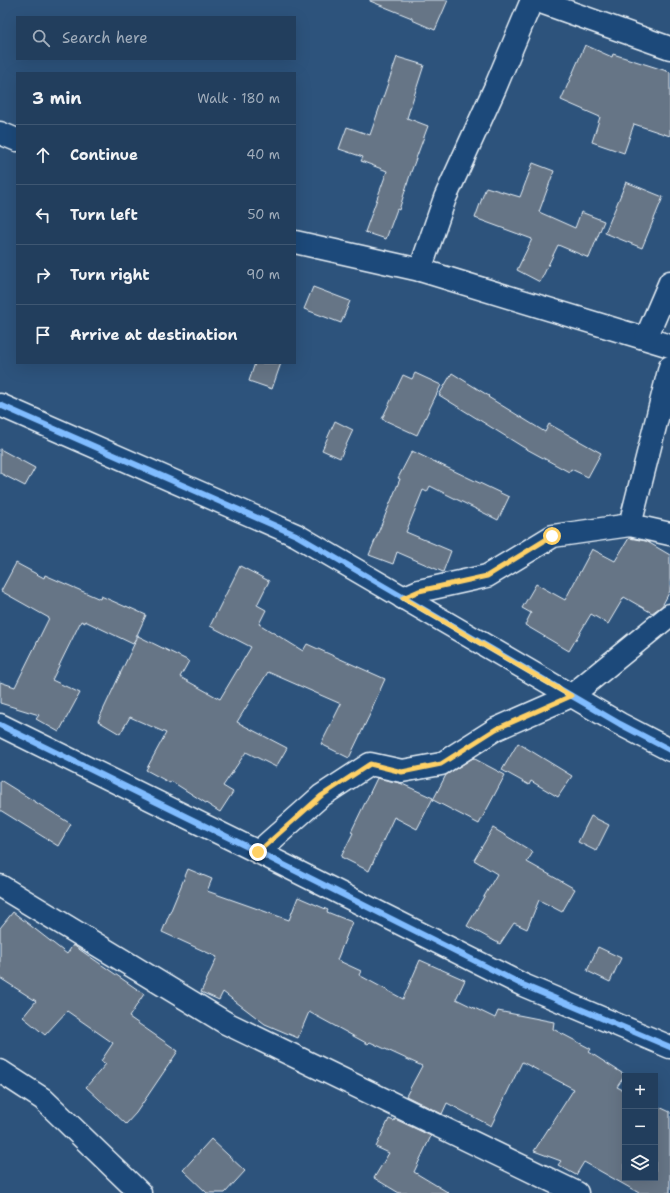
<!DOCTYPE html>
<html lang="en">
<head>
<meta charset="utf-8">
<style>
  body { margin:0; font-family:"Shantell Sans",sans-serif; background:#2e4966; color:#f1f3f6 }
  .controls { position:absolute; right:12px; bottom:12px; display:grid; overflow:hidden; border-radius:0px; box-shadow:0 4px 16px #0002 }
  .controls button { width:36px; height:36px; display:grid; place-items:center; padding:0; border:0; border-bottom:1px solid #3f5772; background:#223e5d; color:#f1f3f6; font:20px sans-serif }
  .stop { position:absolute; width:12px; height:12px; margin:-9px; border:3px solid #ffd166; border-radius:50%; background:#fff }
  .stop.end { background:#ffd166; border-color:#fff; box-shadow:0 1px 4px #0008 }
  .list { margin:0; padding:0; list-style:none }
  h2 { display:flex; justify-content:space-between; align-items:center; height:52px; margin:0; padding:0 16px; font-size:17px }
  h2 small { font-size:13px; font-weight:400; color:#a2aebc }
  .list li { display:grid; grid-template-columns:26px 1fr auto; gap:12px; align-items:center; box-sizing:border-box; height:60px; padding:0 16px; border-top:1px solid #3f5772 }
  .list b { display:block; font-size:15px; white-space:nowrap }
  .list em { font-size:13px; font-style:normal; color:#a2aebc }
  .icon { flex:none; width:22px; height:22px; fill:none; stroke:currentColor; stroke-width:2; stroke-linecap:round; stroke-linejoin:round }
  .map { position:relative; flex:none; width:670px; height:1193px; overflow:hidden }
  .search { position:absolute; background:#223e5d; box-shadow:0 4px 16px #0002; left:16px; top:16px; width:280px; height:44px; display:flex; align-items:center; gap:10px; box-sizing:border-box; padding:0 14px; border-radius:0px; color:#a2aebc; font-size:15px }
  .panel { position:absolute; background:#223e5d; box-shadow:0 4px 16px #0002; left:16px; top:72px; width:280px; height:292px; border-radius:0px }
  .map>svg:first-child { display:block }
  .building { fill:#667586; stroke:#e8f1f8 }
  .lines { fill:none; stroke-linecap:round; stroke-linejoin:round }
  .minor-casing { stroke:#e8f1f8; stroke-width:25 }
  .minor { stroke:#1f4a7a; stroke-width:22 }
  .cycleway-casing { stroke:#1f4a7a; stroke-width:8 }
  .cycleway { stroke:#80bcff; stroke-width:6 }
  .route { stroke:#ffd166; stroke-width:5 }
</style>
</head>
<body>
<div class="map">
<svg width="670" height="1193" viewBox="0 0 670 1193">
  <rect width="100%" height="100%" fill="#2d537c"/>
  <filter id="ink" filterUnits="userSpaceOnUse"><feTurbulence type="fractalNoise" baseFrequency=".025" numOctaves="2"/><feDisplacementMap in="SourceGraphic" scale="8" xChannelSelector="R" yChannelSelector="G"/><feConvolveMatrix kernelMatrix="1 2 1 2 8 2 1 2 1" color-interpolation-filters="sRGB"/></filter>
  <g filter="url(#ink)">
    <g class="building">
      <path d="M370,0H448L435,30L412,20V18L370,1Z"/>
      <path d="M585,45L612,57L613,54L670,72V136L634,124L624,153L592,142L600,117L561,100Z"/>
      <path d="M397,57L424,65L407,118L428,126L411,172L399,210L397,209L386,239L365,232L387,171L361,161L363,157L339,149L347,127L370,135Z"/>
      <path d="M533,163L554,171L539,212L575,228L581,212L604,221L589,258L558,245L540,282L517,270L532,239L475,218L486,187L520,197Z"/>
      <path d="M626,182L663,197L642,248L605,233Z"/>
      <path d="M313,287L350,301L341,323L304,309Z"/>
      <path d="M255,363H281L272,389L249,381Z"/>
      <path d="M415,373L441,385L417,435L382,419L403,375L412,379Z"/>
      <path d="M452,373L489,396L488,397L545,432L549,424L601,453L588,477L571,469L569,472L523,447L439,395Z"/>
      <path d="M335,421L353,430L340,458L322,450Z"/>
      <path d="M0,449L35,468L25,486L0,473Z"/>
      <path d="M412,451L509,497L498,520L430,486L427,492L423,490L406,532L451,551L443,572L397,552L393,564L369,555L400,479L398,478Z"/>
      <path d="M629,538L646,541L670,555V591L662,606L652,613L624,597L608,624L591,614L569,651L525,625L531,613L522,608L536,584L565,600L592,549L615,561Z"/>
      <path d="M16,563L44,578L45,575L100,599L101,596L126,607V606L146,615L133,644L85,621V623L81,621L52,680L80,693L59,732L36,719L39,715L0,703V682L15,687L49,618L1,591Z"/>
      <path d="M240,566L269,581L257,605L266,610L259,624L303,651L307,644L385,679L372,708H373L349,758L321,744L341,704L268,672L237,722L287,748L276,767L246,752L223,786L233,792L220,812L171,781L170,783L146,770L166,733L130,717L120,734L98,721L138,636L189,661L180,677L220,699L251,647L210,626Z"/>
      <path d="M518,743L572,776L558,797L531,781L529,785L502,770Z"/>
      <path d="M473,758L505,775L479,824L433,800L446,775Z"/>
      <path d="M377,778L400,783L433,798L417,829L394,817L369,871L341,857L353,833L351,832Z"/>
      <path d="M0,780L71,824L58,846L0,810Z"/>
      <path d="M591,816L609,825L596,851L578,842Z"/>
      <path d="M493,828L533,852L527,862L575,889L562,912L539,900L527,929L514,923L500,944L467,926L497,874L474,860Z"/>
      <path d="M188,869L212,879L207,891L289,920L298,897L328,910L327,912L352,922L337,960L361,971L359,975L403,999L420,960L465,980L456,999L495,1018L498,1011L554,1022L553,1029L591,1049L589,1052L625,1075L617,1087L625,1091V1178H655V1105L670,1112V1193H639L584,1162L576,1175L558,1165L561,1161L534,1151L574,1089L522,1062L491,1126L447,1103L442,1114L406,1096L422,1066L370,1042L368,1044L309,1012L298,1038L265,1024L223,992L219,1000L201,992L217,957L162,932Z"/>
      <path d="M13,912L67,954L73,945L144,994L129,1017L178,1051L136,1113L126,1124L86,1087L106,1064L101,1061L113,1043L67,1011L45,1035L23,1017L36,1001L0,978V928Z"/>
      <path d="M598,947L621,958L610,982L587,971Z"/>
      <path d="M389,1119L394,1121L395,1119L431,1136L414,1172L449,1193H399L374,1178L389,1153L376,1147Z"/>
      <path d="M211,1139L245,1171L225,1193H207L183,1170Z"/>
    </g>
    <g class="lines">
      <defs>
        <g id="minor">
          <path d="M535,0L670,48"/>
          <path d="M0,133L17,140"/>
          <path d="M295,242L420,270L670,346"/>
          <path d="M420,270L445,198L495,88L532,0"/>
          <path d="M646,338L670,282"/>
          <path d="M0,405L296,535L620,724L670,750"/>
          <path d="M630,525L670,367"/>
          <path d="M403,598L419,591L487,576L553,536L630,525L670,534"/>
          <path d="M0,725L258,852L523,985L670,1047"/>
          <path d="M258,852L321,796L370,764L402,771L441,764L496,729L571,696L670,615"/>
          <path d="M0,886L226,1023L577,1193"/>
          <path d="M0,1071L43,1099L140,1193"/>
        </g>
      </defs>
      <use href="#minor" class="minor-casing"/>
      <use href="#minor" class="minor"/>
      <defs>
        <g id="cycleway">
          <path d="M0,405L296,535L620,724L670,750"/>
          <path d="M0,725L258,852L523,985L670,1047"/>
        </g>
      </defs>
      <use href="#cycleway" class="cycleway-casing"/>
      <use href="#cycleway" class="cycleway"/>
    </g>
  </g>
  <g class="lines" filter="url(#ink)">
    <path class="route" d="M258,852L321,796L370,764L402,772L441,764L496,729L571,696L403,598L419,591L487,576L552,536"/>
  </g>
</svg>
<div class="controls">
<button>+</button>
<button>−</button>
<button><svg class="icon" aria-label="layers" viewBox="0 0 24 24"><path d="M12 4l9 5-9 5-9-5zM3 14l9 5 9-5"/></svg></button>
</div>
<div class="stop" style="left:552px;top:536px"></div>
<div class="stop end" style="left:258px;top:852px"></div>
<div class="search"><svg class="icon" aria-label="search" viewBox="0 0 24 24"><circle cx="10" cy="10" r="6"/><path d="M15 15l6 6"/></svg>Search here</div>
<section class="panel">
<h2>3 min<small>Walk · 180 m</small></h2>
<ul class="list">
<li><svg class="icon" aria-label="ahead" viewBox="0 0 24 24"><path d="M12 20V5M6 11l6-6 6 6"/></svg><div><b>Continue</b></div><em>40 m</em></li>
<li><svg class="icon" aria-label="left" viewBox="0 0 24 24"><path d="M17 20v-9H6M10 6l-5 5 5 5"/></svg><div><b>Turn left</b></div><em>50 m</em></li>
<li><svg class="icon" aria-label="right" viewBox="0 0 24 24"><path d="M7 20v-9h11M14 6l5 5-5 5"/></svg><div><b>Turn right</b></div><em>90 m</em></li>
<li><svg class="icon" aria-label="arrive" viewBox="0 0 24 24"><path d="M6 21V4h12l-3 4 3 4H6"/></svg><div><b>Arrive at destination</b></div></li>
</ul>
</section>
</div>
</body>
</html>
